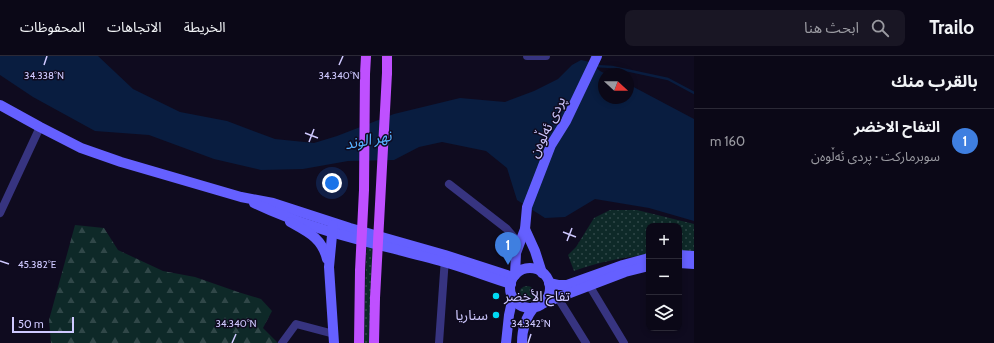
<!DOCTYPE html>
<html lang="ar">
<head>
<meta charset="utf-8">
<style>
  body { margin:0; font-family:Cabin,"Noto Sans Arabic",sans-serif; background:#191624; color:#f1f3f6; direction:rtl }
  .controls { position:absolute; right:12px; bottom:12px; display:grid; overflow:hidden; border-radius:8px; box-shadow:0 2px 6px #0003 }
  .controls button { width:36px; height:36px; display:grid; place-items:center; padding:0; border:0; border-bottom:1px solid #2b2936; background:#0b0817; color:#f1f3f6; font:20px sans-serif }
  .compass { position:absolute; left:598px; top:12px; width:36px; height:36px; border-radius:50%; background:#0b0817; box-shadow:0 2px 6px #0003; rotate:111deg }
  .scale { position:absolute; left:12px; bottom:10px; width:62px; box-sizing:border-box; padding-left:4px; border:2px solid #cfc9ff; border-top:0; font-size:11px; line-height:14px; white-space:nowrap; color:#cfc9ff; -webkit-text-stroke:3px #0f0b1f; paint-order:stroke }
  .you { position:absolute; left:332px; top:127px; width:14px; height:14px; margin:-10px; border:3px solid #fff; border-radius:50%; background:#1a73e8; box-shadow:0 0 0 6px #1a73e833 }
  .badge { display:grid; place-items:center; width:26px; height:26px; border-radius:50%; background:#7c3aed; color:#fff; font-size:13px; font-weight:700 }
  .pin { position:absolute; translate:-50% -33px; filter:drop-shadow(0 1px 2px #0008) }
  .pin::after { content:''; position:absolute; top:21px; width:14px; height:12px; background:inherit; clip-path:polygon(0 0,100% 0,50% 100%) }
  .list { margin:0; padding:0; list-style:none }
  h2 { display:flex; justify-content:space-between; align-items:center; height:52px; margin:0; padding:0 16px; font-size:17px }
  h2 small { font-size:13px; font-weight:400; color:#9a9aa1 }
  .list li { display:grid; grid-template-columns:26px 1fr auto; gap:12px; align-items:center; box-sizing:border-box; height:64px; padding:0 16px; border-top:1px solid #2b2936 }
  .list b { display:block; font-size:15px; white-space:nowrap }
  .list p { margin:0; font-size:13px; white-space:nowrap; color:#9a9aa1 }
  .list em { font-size:13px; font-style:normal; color:#9a9aa1 }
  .icon { flex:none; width:22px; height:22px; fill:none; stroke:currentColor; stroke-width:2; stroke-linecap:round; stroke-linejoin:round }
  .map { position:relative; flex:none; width:694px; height:287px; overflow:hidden; direction:ltr }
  header { display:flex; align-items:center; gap:24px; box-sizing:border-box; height:56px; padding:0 20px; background:#0b0817; border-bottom:1px solid #2b2936 }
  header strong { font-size:19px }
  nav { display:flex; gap:22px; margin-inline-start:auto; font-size:14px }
  .search { width:280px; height:36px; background:#191624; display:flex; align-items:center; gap:10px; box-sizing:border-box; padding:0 14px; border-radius:8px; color:#9a9aa1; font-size:15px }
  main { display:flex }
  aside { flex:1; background:#0b0817 }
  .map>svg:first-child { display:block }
  .forest { fill:url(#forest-firs) }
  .park { fill:url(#park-dots) }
  .water { fill:#091d40 }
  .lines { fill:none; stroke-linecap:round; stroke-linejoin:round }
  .stream { stroke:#091d40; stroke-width:2.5 }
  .street { stroke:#373480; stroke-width:8 }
  .secondary { stroke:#6560ff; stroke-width:10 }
  .primary { stroke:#bf50ff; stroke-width:10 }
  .primary-bridge { stroke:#bf50ff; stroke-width:10 }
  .ticks { fill:none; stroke:#cfc9ff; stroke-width:1.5 }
  .poi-dot { fill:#00daf4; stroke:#0f0b1f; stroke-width:1.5 }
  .labels { text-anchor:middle; stroke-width:3; stroke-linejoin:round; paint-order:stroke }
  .street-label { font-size:14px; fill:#cfc9ff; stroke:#0f0b1f }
  .poi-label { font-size:14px; fill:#cfc9ff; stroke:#0f0b1f; text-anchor:start }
  .water-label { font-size:15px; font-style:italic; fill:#57b0ff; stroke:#0f0b1f }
  .ticks-label { font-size:10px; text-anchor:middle; fill:#cfc9ff; stroke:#0f0b1f; stroke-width:3; stroke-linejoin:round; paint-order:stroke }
</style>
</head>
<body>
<header>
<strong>Trailo</strong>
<div class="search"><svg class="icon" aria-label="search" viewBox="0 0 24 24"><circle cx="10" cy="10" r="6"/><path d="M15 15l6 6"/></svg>ابحث هنا</div>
<nav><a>الخريطة</a><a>الاتجاهات</a><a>المحفوظات</a></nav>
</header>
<main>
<aside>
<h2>بالقرب منك<small></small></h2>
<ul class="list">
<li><span class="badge" style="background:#3f7fe0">1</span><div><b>التفاح الاخضر</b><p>سوبرماركت · پردی ئەڵوەن</p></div><em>160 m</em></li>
</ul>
</aside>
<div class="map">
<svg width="694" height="287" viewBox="0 0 694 287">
  <defs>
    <pattern id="forest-firs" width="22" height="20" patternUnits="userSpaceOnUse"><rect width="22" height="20" fill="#0e2928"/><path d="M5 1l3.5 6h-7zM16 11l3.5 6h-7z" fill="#304748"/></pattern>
    <pattern id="park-dots" width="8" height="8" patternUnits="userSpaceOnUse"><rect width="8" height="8" fill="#0e2928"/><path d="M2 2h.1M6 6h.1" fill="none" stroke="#304748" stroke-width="1.8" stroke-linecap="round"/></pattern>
  </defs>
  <rect width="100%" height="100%" fill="#0f0b1f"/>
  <path class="forest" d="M75,169L104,172L118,194L163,215L195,221L238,236L261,243L272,255L263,272L278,287H51L49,264Z"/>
  <g class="park">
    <path d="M610,154H637L694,168V196H679V170H649V199C623,201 599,206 574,215L568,199L576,191L594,162Z"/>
    <path d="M367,181H374L369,287H363Z"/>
    <circle cx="527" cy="238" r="8"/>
  </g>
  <path class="water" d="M0,0H98L133,33L180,56L227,65L275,83L314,87L337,80L394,58L460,42L505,46L534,35L558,23L572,9L581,4L590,6L600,15L606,18H604V42H628V28L694,63V165L649,152L595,143L565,161L545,162L517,144L507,112L486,95L442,86L419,91L394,104L348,105L303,113L261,114L214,103L149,79L95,75L33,41L0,19Z"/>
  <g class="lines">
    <path class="stream" d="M595,10L612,11L668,23L694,37"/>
    <g class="street">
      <path d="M527,0H546"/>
      <path d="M449,128L507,173L519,187"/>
      <path d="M0,157L40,71"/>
      <path d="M589,229L624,287"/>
      <path d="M550,232L558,242L586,287"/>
      <path d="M282,287L296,268L334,278"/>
      <path d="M439,287L445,202"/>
    </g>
    <g class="secondary">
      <path d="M0,49L40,71L81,92L121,106L241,141L273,147L350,172L445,199L513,221"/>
      <path d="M254,147C314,176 380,188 444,206C466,212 488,221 511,228"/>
      <path d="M290,166C308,176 322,182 327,203"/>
      <path d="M333,169L329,211L334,287"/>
      <path d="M525,173L535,195L542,217"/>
      <path d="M679,199L694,200"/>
      <path d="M679,207L694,208"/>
      <circle cx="530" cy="232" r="20"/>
      <path d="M515,219L516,197L525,173L527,151L551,89L566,65L597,0"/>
      <path d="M549,227L558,229H567L623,209L649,202"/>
      <path d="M541,248L625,216L649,210"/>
      <path d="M506,287L509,259L513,241"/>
      <path d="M522,287C522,273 525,262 534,251"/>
    </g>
    <g class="primary">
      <path d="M387,17V0"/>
      <path d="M365,18L366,0"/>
      <path d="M359,287L360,215"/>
      <path d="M374,287L375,242"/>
    </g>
    <g class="primary-bridge">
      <path d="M360,215L364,134L365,18"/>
      <path d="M375,242L387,17"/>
    </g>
  </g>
  <path class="ticks" d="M44,9L47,0M339,9L343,0M305,77L318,82M309,86L314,73M563,176L576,181M567,185L572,172M0,205L9,208M232,287L236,278M528,287L531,278"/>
  <g class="poi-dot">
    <circle cx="496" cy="240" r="4"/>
    <circle cx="496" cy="259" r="4"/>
  </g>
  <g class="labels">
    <g class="street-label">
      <text transform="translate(547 71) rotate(-64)" y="5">پردی ئەڵوەن</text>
    </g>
    <g class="poi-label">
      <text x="504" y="245">تفاح الأخضر</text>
      <text x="488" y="264" text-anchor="end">سناريا</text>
    </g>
    <g class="water-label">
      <text transform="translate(368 84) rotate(-11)" y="5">نهر الوند</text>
    </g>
  </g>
  <g class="ticks-label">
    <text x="44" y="23">34.338°N</text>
    <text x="339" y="23">34.340°N</text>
    <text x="37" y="212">45.382°E</text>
    <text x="236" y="271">34.340°N</text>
    <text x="531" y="271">34.342°N</text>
  </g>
</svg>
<div class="controls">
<button>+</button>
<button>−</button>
<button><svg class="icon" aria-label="layers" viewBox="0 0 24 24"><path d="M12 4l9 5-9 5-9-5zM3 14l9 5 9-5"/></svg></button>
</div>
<svg class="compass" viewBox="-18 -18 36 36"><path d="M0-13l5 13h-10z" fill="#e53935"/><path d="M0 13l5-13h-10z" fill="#9a9aa1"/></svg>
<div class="scale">50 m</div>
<div class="you"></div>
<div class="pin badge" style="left:508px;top:209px;background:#3f7fe0">1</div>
</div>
</main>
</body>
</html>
